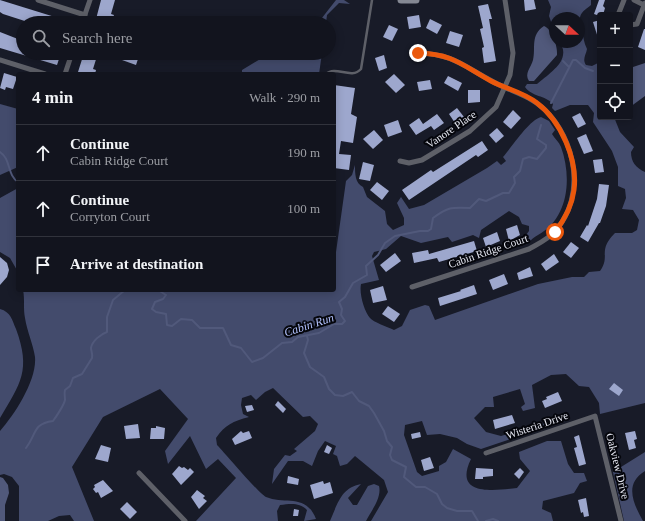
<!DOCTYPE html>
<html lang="en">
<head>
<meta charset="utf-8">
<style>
  body { margin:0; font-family:Georgia,serif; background:#1b1d27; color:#f1f3f6 }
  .controls { position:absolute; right:12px; top:12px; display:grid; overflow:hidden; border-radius:4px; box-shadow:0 2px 10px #0003 }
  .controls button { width:36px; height:36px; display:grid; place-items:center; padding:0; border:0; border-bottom:1px solid #31333c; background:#12141e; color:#f1f3f6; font:20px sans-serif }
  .compass { position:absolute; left:549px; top:12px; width:36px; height:36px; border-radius:50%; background:#12141e; box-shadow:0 2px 10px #0003; rotate:111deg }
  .stop { position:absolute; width:12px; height:12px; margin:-9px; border:3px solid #ea580c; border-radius:50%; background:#fff }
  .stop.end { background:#ea580c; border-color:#fff; box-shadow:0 1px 4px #0008 }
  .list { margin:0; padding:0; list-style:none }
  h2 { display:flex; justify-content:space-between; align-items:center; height:52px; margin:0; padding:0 16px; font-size:17px }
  h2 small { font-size:13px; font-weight:400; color:#9c9ea4 }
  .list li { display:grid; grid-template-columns:26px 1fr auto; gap:12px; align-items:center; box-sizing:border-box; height:56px; padding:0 16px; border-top:1px solid #31333c }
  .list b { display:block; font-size:15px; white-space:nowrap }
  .list p { margin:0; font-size:13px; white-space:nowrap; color:#9c9ea4 }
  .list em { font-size:13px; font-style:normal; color:#9c9ea4 }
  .icon { flex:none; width:22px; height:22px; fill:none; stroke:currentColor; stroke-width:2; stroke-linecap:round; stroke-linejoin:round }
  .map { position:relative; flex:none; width:645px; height:521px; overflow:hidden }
  .search { position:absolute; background:#12141e; box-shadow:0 2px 10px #0003; left:16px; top:16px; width:320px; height:44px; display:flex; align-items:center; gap:10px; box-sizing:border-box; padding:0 14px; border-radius:22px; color:#9c9ea4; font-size:15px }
  .panel { position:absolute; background:#12141e; box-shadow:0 2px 10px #0003; left:16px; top:72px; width:320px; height:220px; border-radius:4px }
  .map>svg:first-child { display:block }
  .forest { fill:#434b6c }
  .water { fill:#51597b }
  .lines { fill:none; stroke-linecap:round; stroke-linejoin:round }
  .stream { stroke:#51597b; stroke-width:2 }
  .building { fill:#9da7cd }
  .lane { stroke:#5e6068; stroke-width:2.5 }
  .street { stroke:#5e6068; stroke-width:5 }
  .secondary { stroke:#848893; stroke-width:7 }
  .route { stroke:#ea580c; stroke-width:5 }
  .labels { text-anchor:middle; stroke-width:4; stroke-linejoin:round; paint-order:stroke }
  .street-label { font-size:11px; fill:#e5e7f1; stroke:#05060c }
  .water-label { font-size:12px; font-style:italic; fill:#b1c0fc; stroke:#05060c }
</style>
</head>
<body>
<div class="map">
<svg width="645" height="521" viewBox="0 0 645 521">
  <rect width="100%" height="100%" fill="#181b28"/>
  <g class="forest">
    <path d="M336,0H344L350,4L339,3L327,15L326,23H318Z"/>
    <path d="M548,0H591V5C585,10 579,13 580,21L583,23C582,32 583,41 587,49C586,55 582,59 586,65L592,66L600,62V74L597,78L600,89V117H614L620,132L634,147L631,152C631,162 636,168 645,172V403L600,414L599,403L589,387L579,386L566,374L551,375L532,385L535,408L523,411L521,407L525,404L520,389L493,397L494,407H485L474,418L486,432L501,436L548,422L550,426L481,449L467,444L457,438L440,434L427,435L422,421L405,425L404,435L417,472L422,476L439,471V466L446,462L453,449L471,459C453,496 493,491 517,488L530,471L520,459L519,452L547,441H561L568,464L574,473H584L587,481L580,483L574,493L543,501L542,509L551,513L553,521H371L388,492L384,480L355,456L347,464L340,466L337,456L333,454L336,446L325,441L318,451L312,466L303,461H288L272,484L274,469L285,455L290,456L297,451L294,449L315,431L318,424L310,416L303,417L273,388L265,392L256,400L251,395L242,398L241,405L243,414L249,417C233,421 225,425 216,438L217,445C225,453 259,494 266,497C285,505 306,493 316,519L304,521L307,510C299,502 290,504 280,505L277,511L278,521H196L236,478L218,459L206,469L190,436L168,464L165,451L188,419L160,389L103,417L72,467L94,521H74L70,515L59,516L48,521H19V486L12,477L4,474L0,475V431C15,414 37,380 35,357C33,344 27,331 25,318C23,309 25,299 23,290H334V252H336L346,181L352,175L355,165C355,174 355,183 363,187L367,197L385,211L387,224L393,230L404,225V218L397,203L401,197L409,209L424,205L487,168L497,161L501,165L506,161L503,157C512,147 529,120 541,117L549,121L555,130L552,134C555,139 559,142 561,147C572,177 569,218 538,235C532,238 530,243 523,243L522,236L526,235L529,231V226L522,224L519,217L509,211L481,230L479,238L473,235L452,242L448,237L421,243L401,236L386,249L374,252L372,256L379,280L361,284C359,293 364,311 370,318C373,322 388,327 394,330L402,326L410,310L425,305L429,306L435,320L538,284L572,277H584L589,272L600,271C611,256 597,251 615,233H632L637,230L639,220L633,210L622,209L626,198L625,189L618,186V167L612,151L593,122L594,113L588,105H570L555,111L552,108L553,104C545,95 532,97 525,87L527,84H537C545,77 562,66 563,55C564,50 562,46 560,42H579V18H555V33L549,16L551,7Z"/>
    <path d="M294,53H322L319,74H242V70L267,55L288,57Z"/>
    <path d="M0,104L18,109V167L0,175Z"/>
    <path d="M18,188V272L10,258L0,252V198Z"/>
    <path d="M0,309C11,312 12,320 16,329C31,370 21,383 0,418Z"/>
    <path d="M645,452V471C624,484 633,503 643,521H624L613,472Z"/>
    <path d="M361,484L348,498L353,505H357L368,486L374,484L379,486C382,498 371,511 366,521H330C338,503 341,488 361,484Z"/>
  </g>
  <g class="water">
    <path d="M544,26C552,29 558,47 557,55L534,81H529C524,73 531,68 533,60C536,48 530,35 544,26Z"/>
    <path d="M645,63V96L630,107V68Z"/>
    <path d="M0,477L3,478L8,485L9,493L5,505V521H0Z"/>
  </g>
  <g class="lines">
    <g class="stream">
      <path d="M563,61L569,67"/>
      <path d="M551,103L573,60H576L585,68L593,71"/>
      <path d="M0,152C11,159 7,175 18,182"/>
      <path d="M158,290L166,295L163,299L155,302L152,309L156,312L166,314L167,325L172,326L181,319L192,320L200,328H223L231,345L241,348L252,362L263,358L282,343L292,342L298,337L319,333L334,324H342L345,321L341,315L342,309L339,302L345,297L353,283L367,275L366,266L378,255L385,243L395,236L420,231H428L431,229L433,218C448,207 451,207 470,208L479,199L486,201L503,193H509L515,183L514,177L520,171L523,159L529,157L537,159L546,148V145L537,139L541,125"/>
      <path d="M307,336L308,340L304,353L310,367L324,377L329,389L335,395L343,396L352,392L359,401L369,406L374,413L384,431L387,441L392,447L390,455L392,460L406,467L404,477L416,487H425L437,494L442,504L447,508L457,511H472L478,521"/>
      <path d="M26,448C37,434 32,424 53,421C56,417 64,405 65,400C65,396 64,393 65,390L70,386L73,378L82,374L92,358C93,354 91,351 91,348C92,341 101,334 107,332V317L113,300L125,290"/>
      <path d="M486,521L493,519L498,521"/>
    </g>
  </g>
  <g class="building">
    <path d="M0,0L71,22V23H31L3,14L0,12Z"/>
    <path d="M101,0H115L111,14L114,15L111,23H95Z"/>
    <path d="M524,0H534L536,9L525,11Z"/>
    <path d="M599,0H605L603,6L605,8L603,15L600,16L594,14Z"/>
    <path d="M488,4L492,19H489L496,61L484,63L482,48L484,47L480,29L483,28L478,6Z"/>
    <path d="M419,15L421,27L409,29L407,17Z"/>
    <path d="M430,19L442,25L437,34L426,28Z"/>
    <path d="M600,20V41H599L593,22Z"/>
    <path d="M389,25L398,29L392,41L383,37Z"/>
    <path d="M644,29H645V50L638,47Z"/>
    <path d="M450,31L463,35L459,47L446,43Z"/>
    <path d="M0,32L23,41V53H61L57,65L0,48Z"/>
    <path d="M84,53H98L93,69L96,70L95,74L78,72Z"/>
    <path d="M125,53H140L136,65L122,60Z"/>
    <path d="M384,55L387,68L379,71L375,58Z"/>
    <path d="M4,73L17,77L13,89L6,87L5,90L0,88Z"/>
    <path d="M394,74L405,85L396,93L385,82Z"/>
    <path d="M448,76L462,83L458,91L444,83Z"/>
    <path d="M430,80L432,89L419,91L417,82Z"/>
    <path d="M334,85L355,88L351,114L357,117L353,143L341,141L339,154L351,155L349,170L334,168Z"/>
    <path d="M468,90H480V102L468,103Z"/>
    <path d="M457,108L464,117L455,123L449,114Z"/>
    <path d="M513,110L521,118L511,129L503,122Z"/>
    <path d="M580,113L586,124L578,128L572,117Z"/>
    <path d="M437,114L444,123L434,130L431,126L416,135L409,125L419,118L423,124Z"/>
    <path d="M398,120L402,132L388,137L384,125Z"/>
    <path d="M497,128L504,136L496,143L489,135Z"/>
    <path d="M374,130L383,140L373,149L363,139Z"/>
    <path d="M586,134L593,151L584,154L577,138Z"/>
    <path d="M482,141L488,150L478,157L476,155L409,200L402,190L431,170L433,172Z"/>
    <path d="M602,159L604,172L595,173L593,160Z"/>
    <path d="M363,162L374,165L370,181L359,179Z"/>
    <path d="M377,182L389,191L382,200L370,190Z"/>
    <path d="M599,184L609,185L606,206L600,223H599L588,242L580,237L587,225L588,226L597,199Z"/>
    <path d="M517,225L520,235L509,241L506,229Z"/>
    <path d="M497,232L500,241L486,247L483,238Z"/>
    <path d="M474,241L477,251L439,262L437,258L414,263L412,253L428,250L429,254Z"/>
    <path d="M571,242L579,248L571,258L563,252Z"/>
    <path d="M395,253L401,261L386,272L380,265Z"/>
    <path d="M554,254L559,262L546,271L541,264Z"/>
    <path d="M0,257L7,263L9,270L7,277L0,285Z"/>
    <path d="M530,267L533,276L519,280L517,273Z"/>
    <path d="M504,274L508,284L493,290L489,280Z"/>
    <path d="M474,285L477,294L440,306L438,298L461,291L460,290Z"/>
    <path d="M383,286L387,300L373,303L370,290Z"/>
    <path d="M388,306L400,314L394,322L382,314Z"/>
    <path d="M614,383L623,390L619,396L609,389Z"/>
    <path d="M558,392L562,401L545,408L542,401L547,399L546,397Z"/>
    <path d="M278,401L286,409L283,413L275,405Z"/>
    <path d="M252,405L254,410L247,412L245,406Z"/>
    <path d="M512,415L515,423L495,429L493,420Z"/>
    <path d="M138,424L140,438L126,439L124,426Z"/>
    <path d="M156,426L165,428L164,439H150L151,428H156Z"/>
    <path d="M241,431L243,433L249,431L252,438L235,445L232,439Z"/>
    <path d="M635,431L637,439L634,440L636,448L629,450L625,433Z"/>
    <path d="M420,432L421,437L412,439L411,434Z"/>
    <path d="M579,435L586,464L579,466L574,448L577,447L574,437Z"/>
    <path d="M101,445L111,448L108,462L95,459Z"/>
    <path d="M327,445L332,448L329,454L324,452Z"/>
    <path d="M430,457L434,468L424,471L421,460Z"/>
    <path d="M179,466L182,468L184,467L188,470L190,468L194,472L181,485L172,474Z"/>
    <path d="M476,468L493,469V476L483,477V479H475Z"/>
    <path d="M520,468L524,472L519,479L514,474Z"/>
    <path d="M288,476L299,479L298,485L287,483Z"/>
    <path d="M103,480L113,491L101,498L98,492L96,493L93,489L95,487L94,485Z"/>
    <path d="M323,481L324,484L330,482L333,493L314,499L310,485Z"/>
    <path d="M197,490L205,496L203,498L207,501L199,509L191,497Z"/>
    <path d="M586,498L589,516L584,517L583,512L581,513L578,500Z"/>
    <path d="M127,502L137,512L130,519L120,509Z"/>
    <path d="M294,509L299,510L298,516H293Z"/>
  </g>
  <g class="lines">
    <path class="lane" d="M326,74C336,65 351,80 361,69L372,0"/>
    <g class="street">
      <path d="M38,0L85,15"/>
      <path d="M634,0L644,5"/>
      <path d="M618,15L624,0"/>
      <path d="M82,23L90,0"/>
      <path d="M630,25L637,24L645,3"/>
      <path d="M0,60L45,74"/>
      <path d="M65,74L72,53"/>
      <path d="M400,161L409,163L422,160L470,131L496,107L510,75L513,53L505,0"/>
      <path d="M412,287L529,249C538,244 549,239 556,230C586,196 576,139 544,109C528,94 508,91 490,80C462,65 452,54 418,53"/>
      <path d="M486,453L595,416L621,521"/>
      <path d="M139,473L185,521"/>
    </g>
    <path class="secondary" d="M401,0H416"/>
  </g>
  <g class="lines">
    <path class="route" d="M418,53C453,54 462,65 491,81C506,89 523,92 537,103C561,121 578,160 574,190C572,206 565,219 555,232"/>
  </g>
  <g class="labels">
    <g class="street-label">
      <text transform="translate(451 129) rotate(-34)" y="4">Vanore Place</text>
      <text transform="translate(488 251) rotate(-19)" y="4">Cabin Ridge Court</text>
      <text transform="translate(537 425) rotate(-19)" y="4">Wisteria Drive</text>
      <text transform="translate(618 466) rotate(76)" y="4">Oakview Drive</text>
    </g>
    <g class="water-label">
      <text transform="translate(309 325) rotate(-18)" y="4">Cabin Run</text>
    </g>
  </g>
</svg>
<div class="controls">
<button>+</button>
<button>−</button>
<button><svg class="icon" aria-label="locate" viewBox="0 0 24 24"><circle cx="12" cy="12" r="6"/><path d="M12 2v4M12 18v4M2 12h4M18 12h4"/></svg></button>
</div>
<svg class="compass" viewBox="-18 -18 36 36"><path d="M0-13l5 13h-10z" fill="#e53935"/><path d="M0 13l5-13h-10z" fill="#9c9ea4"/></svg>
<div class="stop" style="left:555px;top:232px"></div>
<div class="stop end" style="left:418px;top:53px"></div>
<div class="search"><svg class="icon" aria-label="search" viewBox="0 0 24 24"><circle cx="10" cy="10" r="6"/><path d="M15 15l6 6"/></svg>Search here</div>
<section class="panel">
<h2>4 min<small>Walk · 290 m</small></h2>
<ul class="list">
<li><svg class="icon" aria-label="ahead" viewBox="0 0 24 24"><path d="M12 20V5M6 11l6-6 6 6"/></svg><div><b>Continue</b><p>Cabin Ridge Court</p></div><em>190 m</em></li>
<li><svg class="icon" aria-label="ahead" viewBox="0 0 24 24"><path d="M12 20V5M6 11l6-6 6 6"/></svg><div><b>Continue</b><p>Corryton Court</p></div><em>100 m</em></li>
<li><svg class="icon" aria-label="arrive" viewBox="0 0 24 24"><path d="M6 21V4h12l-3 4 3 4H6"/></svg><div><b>Arrive at destination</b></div></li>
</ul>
</section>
</div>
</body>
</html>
